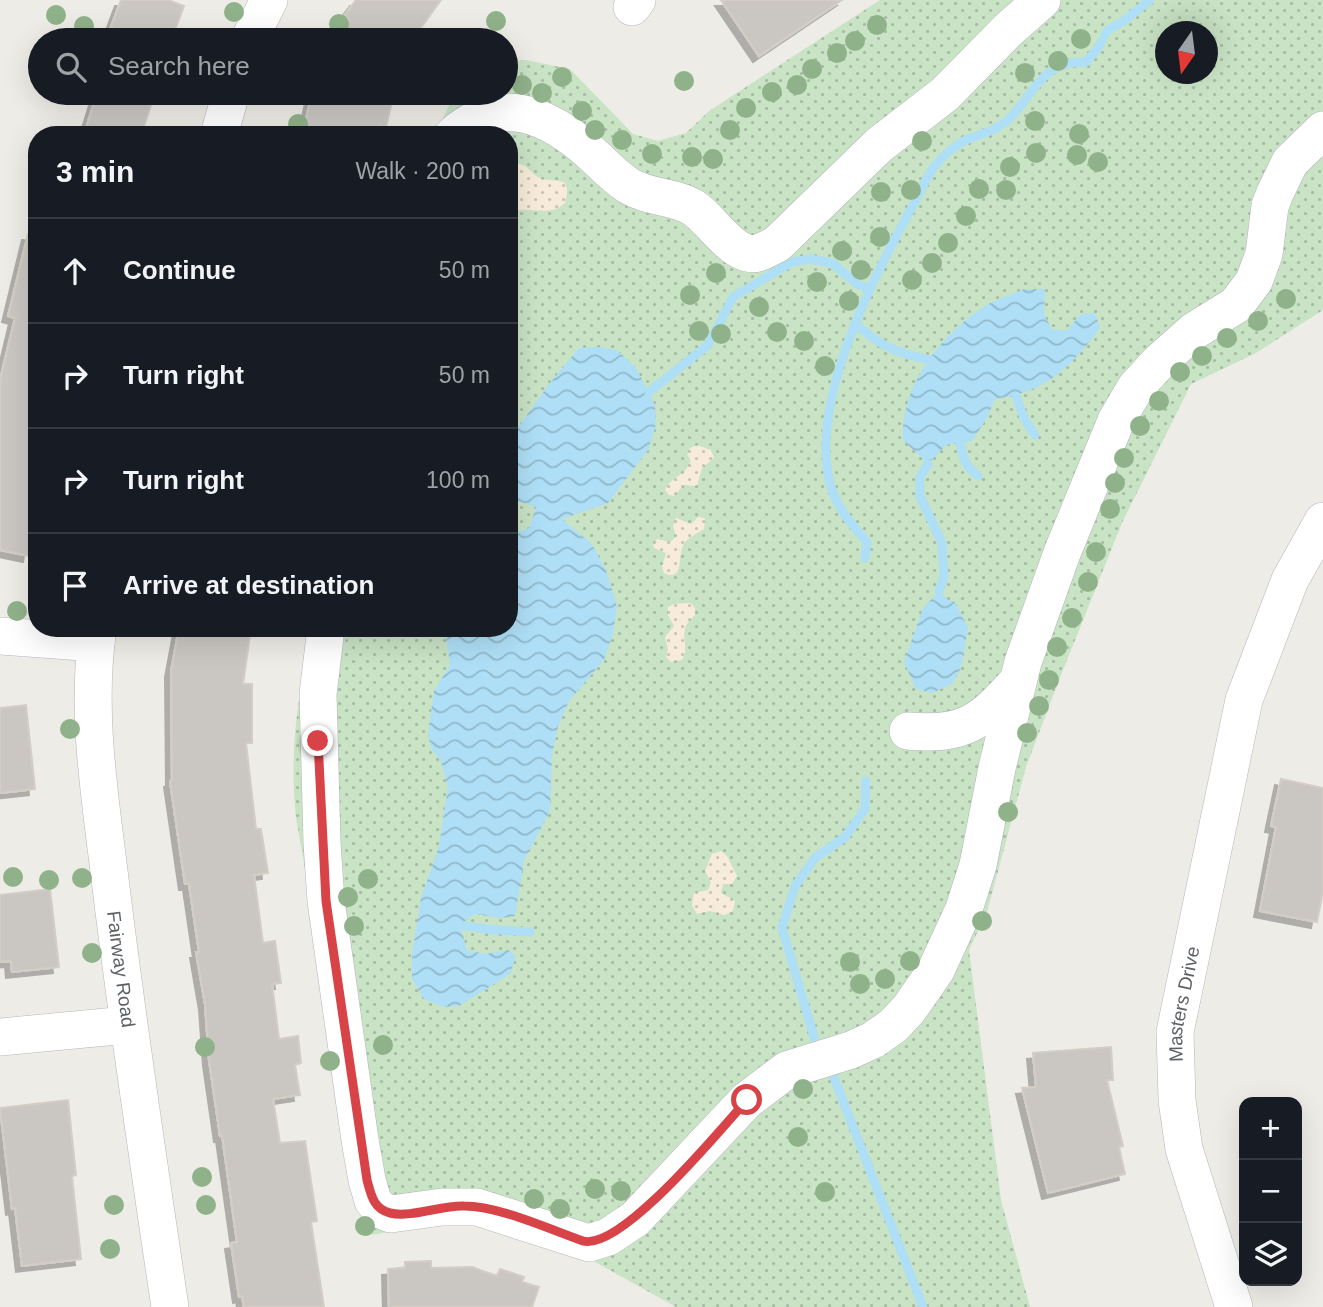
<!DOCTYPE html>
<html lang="en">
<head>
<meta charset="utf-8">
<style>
  body { margin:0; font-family:Helvetica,sans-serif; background:#20242c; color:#f1f3f6 }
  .controls { position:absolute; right:21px; bottom:21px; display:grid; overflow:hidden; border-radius:14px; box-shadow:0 7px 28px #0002 }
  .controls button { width:63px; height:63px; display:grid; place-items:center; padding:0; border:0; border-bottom:2px solid #363941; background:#171b24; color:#f1f3f6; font:35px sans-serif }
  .compass { position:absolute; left:1155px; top:21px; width:63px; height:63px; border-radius:50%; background:#171b24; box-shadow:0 7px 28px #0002; rotate:194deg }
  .stop { position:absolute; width:21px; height:21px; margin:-16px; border:5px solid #d84348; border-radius:50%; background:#fff }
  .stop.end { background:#d84348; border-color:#fff; box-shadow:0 2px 7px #0008 }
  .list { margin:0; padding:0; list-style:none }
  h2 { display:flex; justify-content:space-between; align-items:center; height:91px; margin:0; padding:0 28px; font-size:30px }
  h2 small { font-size:23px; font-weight:400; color:#9ea1a6 }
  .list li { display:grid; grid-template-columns:46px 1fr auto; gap:21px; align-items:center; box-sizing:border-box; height:105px; padding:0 28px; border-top:2px solid #363941 }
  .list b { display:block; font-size:26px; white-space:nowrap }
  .list em { font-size:23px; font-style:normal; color:#9ea1a6 }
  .icon { flex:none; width:38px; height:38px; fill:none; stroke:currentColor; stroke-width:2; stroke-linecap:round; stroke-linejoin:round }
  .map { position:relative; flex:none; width:1323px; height:1307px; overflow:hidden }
  .search { position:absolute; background:#171b24; box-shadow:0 7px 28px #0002; left:28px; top:28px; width:490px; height:77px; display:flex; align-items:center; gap:18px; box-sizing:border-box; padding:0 24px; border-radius:38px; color:#9ea1a6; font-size:26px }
  .panel { position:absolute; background:#171b24; box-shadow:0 7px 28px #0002; left:28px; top:126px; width:490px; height:511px; border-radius:28px }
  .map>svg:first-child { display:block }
  .grass { fill:url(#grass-dots); fill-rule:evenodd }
  .sand { fill:url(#sand-dots) }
  .water { fill:url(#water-waves) }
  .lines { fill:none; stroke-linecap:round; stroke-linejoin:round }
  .stream { stroke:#aedff6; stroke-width:9 }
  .building { fill:#cac7c3; stroke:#d3cdc5; stroke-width:2; filter:url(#shadow) }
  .minor-casing { stroke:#b3b6b9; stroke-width:38 }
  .minor { stroke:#fff; stroke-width:37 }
  .tree { fill:#90b28a }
  .route { stroke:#d84348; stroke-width:9 }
  .labels { text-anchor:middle; stroke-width:6; stroke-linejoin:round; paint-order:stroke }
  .street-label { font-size:19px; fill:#5e6265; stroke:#fff }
</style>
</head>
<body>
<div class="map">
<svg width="1323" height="1307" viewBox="0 0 1323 1307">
  <defs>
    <pattern id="grass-dots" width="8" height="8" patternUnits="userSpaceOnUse" patternTransform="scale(1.75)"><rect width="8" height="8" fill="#c9e3c5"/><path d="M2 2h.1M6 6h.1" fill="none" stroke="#a6bba4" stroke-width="1.8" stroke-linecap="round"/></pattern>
    <pattern id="sand-dots" width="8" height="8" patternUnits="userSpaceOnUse" patternTransform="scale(1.75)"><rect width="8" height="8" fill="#f7ecd9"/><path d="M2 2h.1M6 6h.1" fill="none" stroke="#cbc3b4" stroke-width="1.8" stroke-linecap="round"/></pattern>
    <pattern id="water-waves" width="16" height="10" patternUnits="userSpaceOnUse" patternTransform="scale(1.75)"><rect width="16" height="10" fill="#aedff6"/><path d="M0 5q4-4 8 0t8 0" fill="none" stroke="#91b8cb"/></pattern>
    <filter id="shadow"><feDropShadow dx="-6" dy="6" stdDeviation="0" flood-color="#0004"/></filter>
  </defs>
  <rect width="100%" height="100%" fill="#eeece6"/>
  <path class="grass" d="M880,0H1323V310L1256,353L1191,384L1122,523L1061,675L1026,767L987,912L969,950L1001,1200L1030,1307H676L588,1258L470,1218L365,1236L355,1152L296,818C289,752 298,693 312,628H509V135H435L452,99L458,93H506V62L526,60L570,69L633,134L658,141L686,133L709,111ZM1166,32H1208V74H1166Z"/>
  <g class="sand">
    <path d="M517,164C529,164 530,174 540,178C556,184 573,173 565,203C549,218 532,205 509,212C509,196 505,176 517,164Z"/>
    <path d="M697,445L711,450L714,458L702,468L697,486L684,485L674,496L669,495L665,490C671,476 685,477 691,460L687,455L690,448Z"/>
    <path d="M698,517L705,518L704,529C698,533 689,537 685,542C676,553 686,583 664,573L662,566L666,553L654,548L653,544L657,539L670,542L676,537L673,526L676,518L691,524Z"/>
    <path d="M691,603L695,608V615C674,633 692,642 682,660L671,662L666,657L668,649L665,637L674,626L668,615V607L674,604Z"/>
    <path d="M721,851L727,856L737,876L732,884H723L721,893L735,901L733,911L724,915L710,911L697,914L692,905L694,893L708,890L711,883L705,871L712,854Z"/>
  </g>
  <g class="water">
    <path d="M1025,289H1045L1044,315L1052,329L1066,331L1081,314L1095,313L1100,328C1070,368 1046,392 995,399L987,418L972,441L946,445L928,464L903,440C900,386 941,334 985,306C997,299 1012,294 1025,289Z"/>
    <path d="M598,347L617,350L636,368L655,405L656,425L648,450L608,503L562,519L592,544L606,570L617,606L613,634L604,660L569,701L558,727L552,756L550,811L524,861L515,916L502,918L475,914L460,925L467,950L485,954L508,950L516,956L510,974L459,1006L444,1007L424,999L412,979V953L421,898L439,846L448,786L440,759L432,750L428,735L434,691L450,665L445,628H509V535L529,528L536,507L515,500L509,493V440L549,384L579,348Z"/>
    <path d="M939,591L948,600L955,602L968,628L961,668L952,684L932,693L916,689L904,662L923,608Z"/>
  </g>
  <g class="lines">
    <g class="stream">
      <path d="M855,323C879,346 899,354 931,360"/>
      <path d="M649,392L708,345L733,297L792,262L810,259L832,263L857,284L870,289"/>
      <path d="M1016,396L1024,418L1035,435"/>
      <path d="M960,442C963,458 965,466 978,476"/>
      <path d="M928,464L920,477V496L942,543L944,577L939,591"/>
      <path d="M865,558L867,542C849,522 832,502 828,474C814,395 873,277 911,209C919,196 925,179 934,167C942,157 954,146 966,140C981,134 997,130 1009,119C1035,93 1042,60 1086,62L1098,48L1107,31L1125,20L1150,0"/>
      <path d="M460,925L485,929L530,932"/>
      <path d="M815,1040L782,928L795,886L815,858L845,837L865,809L866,781"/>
      <path d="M833,1075L923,1307"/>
    </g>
  </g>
  <g class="building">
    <path d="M121,0H168L184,6L171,40H147L111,27Z"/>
    <path d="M356,0H441L412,40H333L349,19L344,16Z"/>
    <path d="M721,0H842L759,56Z"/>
    <path d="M97,93H155L141,135H84Z"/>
    <path d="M312,93H394L386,127L379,125L376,135H332L304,128Z"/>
    <path d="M28,234L37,235V538L35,537L33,544H31L29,556L0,550V380L15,318L8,316Z"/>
    <path d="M179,628H251L243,684H252V743H246L256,829H261L268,873L254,875L263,943L275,941L281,983L272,984L279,1039L298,1036L301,1063L295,1065L300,1095L273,1099L280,1143L305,1141L317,1221L311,1222L324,1307H244L242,1296L239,1297L231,1243L237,1242L222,1135L220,1136L209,1060L205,1004L196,952H199L189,884H185L170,781L172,780L171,671Z"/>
    <path d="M26,705L35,789L0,793V708Z"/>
    <path d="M1281,779L1323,788V891L1317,922L1260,911L1276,827L1271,826Z"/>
    <path d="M50,889L59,967L12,972L11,961L0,962V895Z"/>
    <path d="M1111,1047L1113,1080H1107L1123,1146L1119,1147L1125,1174L1048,1193L1022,1088L1036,1087L1033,1053Z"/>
    <path d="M68,1100L76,1175L72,1176L81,1259L22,1266L15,1208L12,1209L0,1108Z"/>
    <path d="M431,1261V1268L472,1267L497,1276L500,1269L524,1277L522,1282L539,1287L532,1307H389L388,1269L405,1268V1262Z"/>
  </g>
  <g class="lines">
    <defs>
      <g id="minor">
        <path d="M632,7L637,0"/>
        <path d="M249,40L269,0"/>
        <path d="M219,135L231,93"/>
        <path d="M453,135C502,92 551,117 592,154C604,165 615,177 629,186C649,198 675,196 694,208C712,220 734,259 758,253C764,251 771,247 777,244L879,145L945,94L1009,29L1042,0"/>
        <path id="s1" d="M98,628C85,713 101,803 111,887C128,1027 149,1167 170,1307"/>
        <path d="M326,628L318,694L322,843L326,901L360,1140L367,1180L373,1201L381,1210L391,1214L442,1207H477L589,1243L608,1237L635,1219L747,1100L787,1070L851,1050L873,1040L893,1026L909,1009L936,970L964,909L978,865L997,768L1023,662L1062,553L1116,421L1136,387L1159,362L1194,331L1236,305L1254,281L1264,254L1270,206L1275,193L1290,162L1323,130"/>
        <path d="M0,636L96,643"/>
        <path d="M908,731C965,736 981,722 1018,681"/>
        <path d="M0,1037L127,1025"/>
        <path id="s2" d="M1234,1307L1184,1149L1177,1100L1175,1032L1244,700L1290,580L1323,521"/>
      </g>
    </defs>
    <use href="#minor" class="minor-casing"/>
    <use href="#minor" class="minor"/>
  </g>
  <g class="tree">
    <circle cx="234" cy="12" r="10"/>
    <circle cx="56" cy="15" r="10"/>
    <circle cx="496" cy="21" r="10"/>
    <circle cx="339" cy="24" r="10"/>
    <circle cx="877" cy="25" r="10"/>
    <circle cx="84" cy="26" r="10"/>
    <circle cx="1081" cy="39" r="10"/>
    <circle cx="855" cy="41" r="10"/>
    <circle cx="837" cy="53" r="10"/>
    <circle cx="1058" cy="61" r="10"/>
    <circle cx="812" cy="69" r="10"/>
    <circle cx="1025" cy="73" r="10"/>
    <circle cx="562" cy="77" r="10"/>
    <circle cx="684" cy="81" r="10"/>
    <circle cx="522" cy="85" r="10"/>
    <circle cx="797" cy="85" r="10"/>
    <circle cx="772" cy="92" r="10"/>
    <circle cx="542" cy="93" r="10"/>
    <circle cx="746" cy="108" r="10"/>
    <circle cx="582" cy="111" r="10"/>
    <circle cx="1035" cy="121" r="10"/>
    <circle cx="298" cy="124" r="10"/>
    <circle cx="595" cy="130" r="10"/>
    <circle cx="730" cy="130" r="10"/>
    <circle cx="1079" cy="134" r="10"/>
    <circle cx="622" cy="140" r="10"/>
    <circle cx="922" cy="141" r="10"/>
    <circle cx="1036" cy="153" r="10"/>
    <circle cx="652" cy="154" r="10"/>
    <circle cx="1077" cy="155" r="10"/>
    <circle cx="692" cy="157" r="10"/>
    <circle cx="713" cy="159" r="10"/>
    <circle cx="1098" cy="162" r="10"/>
    <circle cx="1010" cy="167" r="10"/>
    <circle cx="979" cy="189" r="10"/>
    <circle cx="911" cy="190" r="10"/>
    <circle cx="1006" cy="190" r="10"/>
    <circle cx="881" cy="192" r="10"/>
    <circle cx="966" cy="216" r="10"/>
    <circle cx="880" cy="237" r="10"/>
    <circle cx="948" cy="243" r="10"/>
    <circle cx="842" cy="251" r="10"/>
    <circle cx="932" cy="263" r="10"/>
    <circle cx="861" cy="270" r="10"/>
    <circle cx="716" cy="273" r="10"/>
    <circle cx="912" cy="280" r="10"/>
    <circle cx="817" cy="282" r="10"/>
    <circle cx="690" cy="295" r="10"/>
    <circle cx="1286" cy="299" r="10"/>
    <circle cx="849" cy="301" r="10"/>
    <circle cx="759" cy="307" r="10"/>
    <circle cx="1258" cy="321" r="10"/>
    <circle cx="699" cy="331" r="10"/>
    <circle cx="777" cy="332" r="10"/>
    <circle cx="721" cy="334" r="10"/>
    <circle cx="1227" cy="338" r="10"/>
    <circle cx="804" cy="341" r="10"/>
    <circle cx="1202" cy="356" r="10"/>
    <circle cx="825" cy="366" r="10"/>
    <circle cx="1180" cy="372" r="10"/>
    <circle cx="1159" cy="401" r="10"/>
    <circle cx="1140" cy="426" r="10"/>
    <circle cx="1124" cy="458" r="10"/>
    <circle cx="1115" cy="483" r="10"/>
    <circle cx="1110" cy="509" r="10"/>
    <circle cx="1096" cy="552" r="10"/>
    <circle cx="1088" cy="582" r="10"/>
    <circle cx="17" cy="611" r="10"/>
    <circle cx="1072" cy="618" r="10"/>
    <circle cx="1057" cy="647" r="10"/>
    <circle cx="1049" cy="680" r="10"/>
    <circle cx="1039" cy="706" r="10"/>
    <circle cx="70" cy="729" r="10"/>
    <circle cx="1027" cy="733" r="10"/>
    <circle cx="1008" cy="812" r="10"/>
    <circle cx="13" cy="877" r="10"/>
    <circle cx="82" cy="878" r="10"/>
    <circle cx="368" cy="879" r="10"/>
    <circle cx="49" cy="880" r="10"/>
    <circle cx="348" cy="897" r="10"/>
    <circle cx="982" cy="921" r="10"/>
    <circle cx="354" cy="926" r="10"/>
    <circle cx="92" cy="953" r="10"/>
    <circle cx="910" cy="961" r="10"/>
    <circle cx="850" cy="962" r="10"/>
    <circle cx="885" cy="979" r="10"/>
    <circle cx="860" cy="984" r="10"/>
    <circle cx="383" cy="1045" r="10"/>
    <circle cx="205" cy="1047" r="10"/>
    <circle cx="330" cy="1061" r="10"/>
    <circle cx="803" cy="1089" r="10"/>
    <circle cx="798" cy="1137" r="10"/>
    <circle cx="202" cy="1177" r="10"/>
    <circle cx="595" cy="1189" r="10"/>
    <circle cx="621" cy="1191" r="10"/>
    <circle cx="825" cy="1192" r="10"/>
    <circle cx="534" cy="1199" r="10"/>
    <circle cx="114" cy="1205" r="10"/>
    <circle cx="206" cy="1205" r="10"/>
    <circle cx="560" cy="1209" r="10"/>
    <circle cx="365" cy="1226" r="10"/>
    <circle cx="110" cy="1249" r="10"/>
  </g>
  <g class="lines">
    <path class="route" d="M318,741L326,901L367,1180C371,1194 373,1209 390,1213C411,1218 442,1205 464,1206C499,1206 549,1229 583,1241C621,1251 720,1130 747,1100"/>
  </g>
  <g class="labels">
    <g class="street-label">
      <text dy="7" stroke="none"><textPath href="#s1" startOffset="343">Fairway Road</textPath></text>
      <text dy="7" stroke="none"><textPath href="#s2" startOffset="312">Masters Drive</textPath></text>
    </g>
  </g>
</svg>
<div class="controls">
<button>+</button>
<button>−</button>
<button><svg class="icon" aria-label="layers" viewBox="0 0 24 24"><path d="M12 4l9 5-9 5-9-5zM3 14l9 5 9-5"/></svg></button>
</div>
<svg class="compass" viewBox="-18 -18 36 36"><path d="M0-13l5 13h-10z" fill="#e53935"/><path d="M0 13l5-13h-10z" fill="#9ea1a6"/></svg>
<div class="stop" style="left:747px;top:1100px"></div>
<div class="stop end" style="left:318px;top:741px"></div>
<div class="search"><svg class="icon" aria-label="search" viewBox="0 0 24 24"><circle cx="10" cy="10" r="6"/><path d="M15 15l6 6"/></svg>Search here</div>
<section class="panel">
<h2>3 min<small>Walk · 200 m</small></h2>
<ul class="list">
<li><svg class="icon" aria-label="ahead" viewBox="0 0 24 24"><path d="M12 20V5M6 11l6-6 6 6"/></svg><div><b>Continue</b></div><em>50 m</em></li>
<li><svg class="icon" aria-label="right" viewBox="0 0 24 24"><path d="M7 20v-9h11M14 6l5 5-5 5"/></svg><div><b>Turn right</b></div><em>50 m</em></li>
<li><svg class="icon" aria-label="right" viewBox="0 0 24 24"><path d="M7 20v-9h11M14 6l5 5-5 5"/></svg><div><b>Turn right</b></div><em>100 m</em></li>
<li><svg class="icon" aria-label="arrive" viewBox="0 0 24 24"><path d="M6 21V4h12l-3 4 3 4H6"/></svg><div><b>Arrive at destination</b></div></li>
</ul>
</section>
</div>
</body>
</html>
